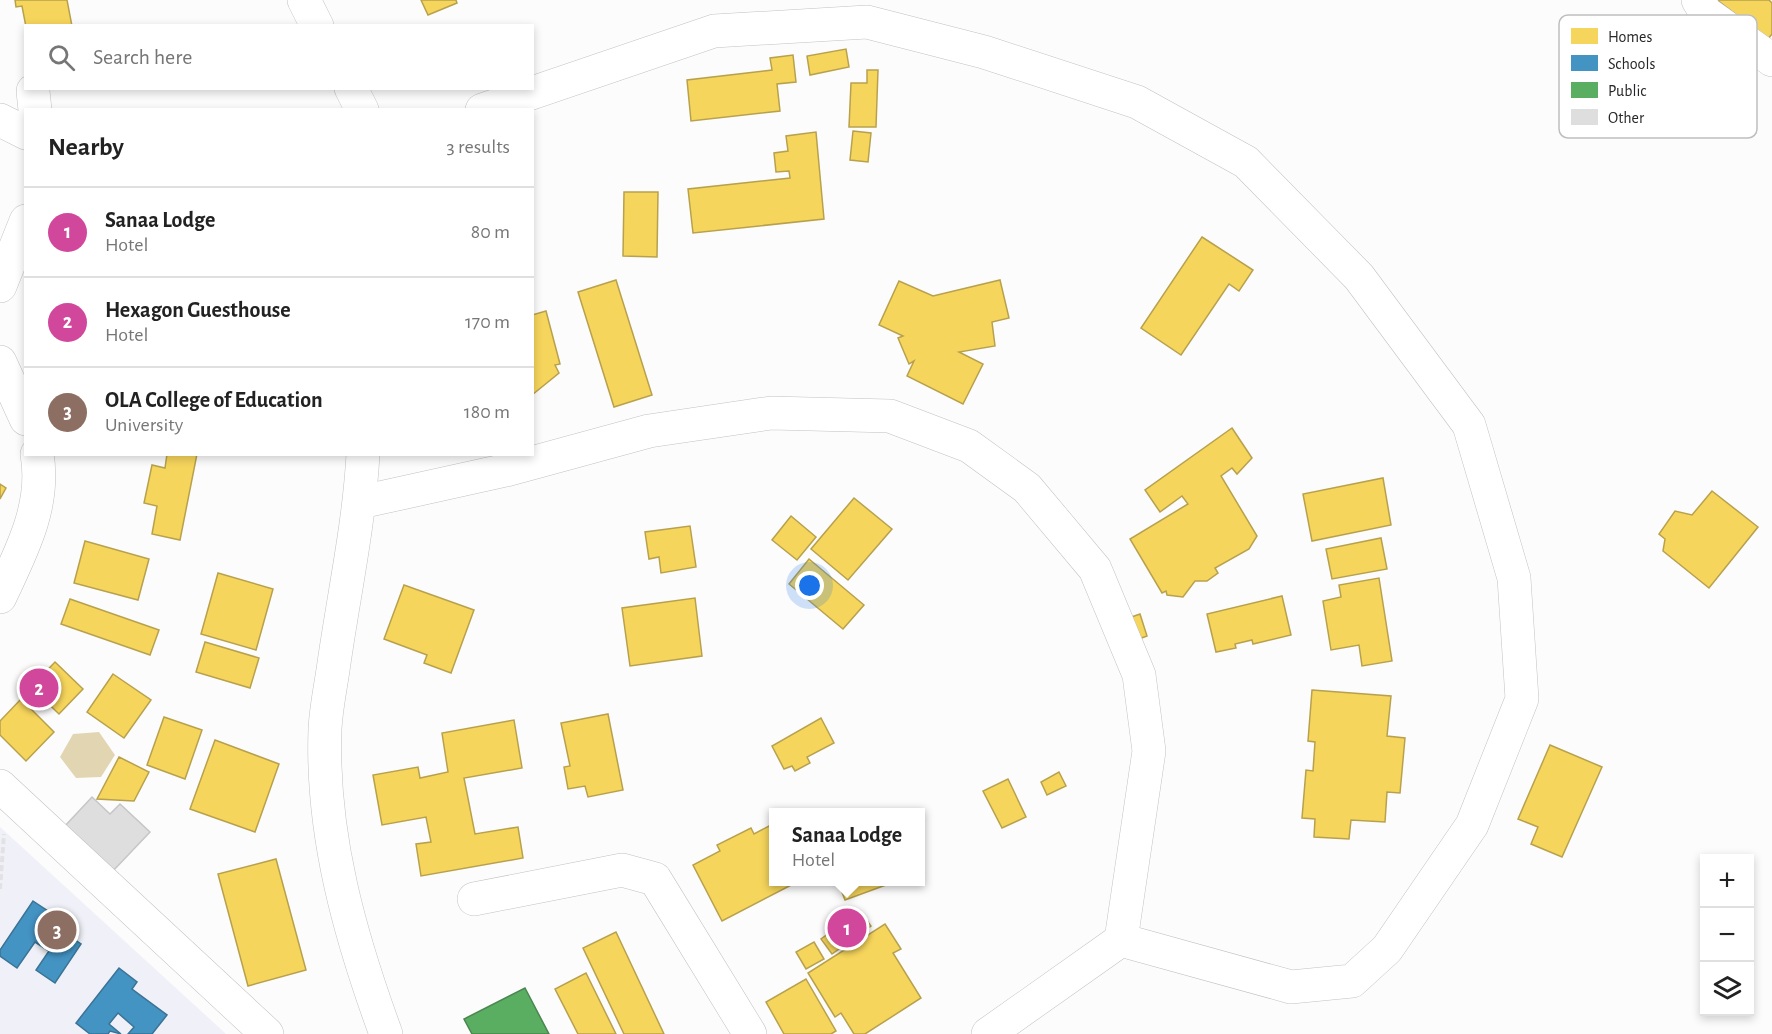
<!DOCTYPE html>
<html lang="en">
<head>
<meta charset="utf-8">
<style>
  body { margin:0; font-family:"Alegreya Sans",sans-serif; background:#f6f6f6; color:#222 }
  .controls { position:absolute; right:18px; bottom:18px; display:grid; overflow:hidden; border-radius:0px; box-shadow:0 3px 9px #0003 }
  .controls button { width:54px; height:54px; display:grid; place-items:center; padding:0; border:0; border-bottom:2px solid #e0e0e0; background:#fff; color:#222; font:30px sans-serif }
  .you { position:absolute; left:810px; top:586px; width:21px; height:21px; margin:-15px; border:4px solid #fff; border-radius:50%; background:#1a73e8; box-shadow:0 0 0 9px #1a73e833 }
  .badge { display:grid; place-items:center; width:39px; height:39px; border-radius:50%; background:#727273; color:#fff; font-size:20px; font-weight:700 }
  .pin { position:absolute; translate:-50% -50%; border:3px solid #fff; box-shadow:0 2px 6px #0006 }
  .popup { position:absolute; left:769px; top:808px; width:156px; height:78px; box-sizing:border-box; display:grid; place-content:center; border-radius:0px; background:#fff; filter:drop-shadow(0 2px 4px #0005); font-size:20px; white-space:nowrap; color:#767676 }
  .popup b { font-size:22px; color:#222 }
  .popup::after { content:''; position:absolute; left:50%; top:100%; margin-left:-12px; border:12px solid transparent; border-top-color:#fff }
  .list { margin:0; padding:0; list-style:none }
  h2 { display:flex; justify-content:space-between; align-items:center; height:78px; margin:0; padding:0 24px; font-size:26px }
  h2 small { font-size:20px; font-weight:400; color:#767676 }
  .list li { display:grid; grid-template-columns:39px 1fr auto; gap:18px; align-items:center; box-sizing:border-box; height:90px; padding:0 24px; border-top:2px solid #e0e0e0 }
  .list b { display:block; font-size:22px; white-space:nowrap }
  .list p { margin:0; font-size:20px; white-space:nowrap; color:#767676 }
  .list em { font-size:20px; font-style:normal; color:#767676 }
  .icon { flex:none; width:33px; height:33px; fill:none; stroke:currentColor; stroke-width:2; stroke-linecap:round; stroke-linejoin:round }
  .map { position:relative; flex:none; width:1772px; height:1034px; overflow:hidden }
  .search { position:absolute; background:#fff; box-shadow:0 3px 9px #0003; left:24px; top:24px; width:510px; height:66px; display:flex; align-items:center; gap:15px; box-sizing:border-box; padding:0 21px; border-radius:0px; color:#767676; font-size:22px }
  .panel { position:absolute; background:#fff; box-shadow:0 3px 9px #0003; left:24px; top:108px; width:510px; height:348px; border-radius:0px }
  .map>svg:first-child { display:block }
  .built { fill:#f0f0f8 }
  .water { fill:#e2d6b2 }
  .homes { fill:#f6d55c; stroke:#b8a14d; stroke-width:1.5 }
  .schools { fill:#4393c3; stroke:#3b7395; stroke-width:1.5 }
  .public { fill:#5aae61; stroke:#4b8650; stroke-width:1.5 }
  .building { fill:#dededf; stroke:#c6c6c8; stroke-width:1.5 }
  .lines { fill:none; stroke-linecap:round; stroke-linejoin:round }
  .street-casing { stroke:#c2c2c4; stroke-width:34 }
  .path { stroke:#e2e2e4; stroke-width:4; stroke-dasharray:6 3; stroke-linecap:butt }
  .street { stroke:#fff; stroke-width:33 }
  .key { fill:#fff; stroke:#bebebf; stroke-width:1.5 }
  .key-label { font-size:16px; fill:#272729 }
</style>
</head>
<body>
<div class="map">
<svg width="1772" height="1034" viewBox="0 0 1772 1034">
  <rect width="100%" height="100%" fill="#fcfcfd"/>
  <path class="built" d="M0,827L226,1034H0Z"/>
  <path class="water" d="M99,732L115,755L101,777L76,778L60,757L73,734Z"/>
  <g class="homes">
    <path d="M15,0H67L72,26L26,27L22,6L16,7Z"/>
    <path d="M421,0H456L457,3L428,15Z"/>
    <path d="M1717,0H1769L1772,3V34L1768,39Z"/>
    <path d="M846,49L849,67L810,75L807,56Z"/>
    <path d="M793,55L796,82L777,84L780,111L691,121L687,80L772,70L770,58Z"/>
    <path d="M867,70H878L876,127H849L851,83H867Z"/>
    <path d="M853,131L871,133L868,162L850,160Z"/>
    <path d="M816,132L824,219L693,233L688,189L790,178L789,171L776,172L774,153L788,151L786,136Z"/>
    <path d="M624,192H658L657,257L623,256Z"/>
    <path d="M1202,237L1253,270L1239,291L1229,284L1181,355L1141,328Z"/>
    <path d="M616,280L652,395L614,407L578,292Z"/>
    <path d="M1000,280L1009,318L992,322L995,346L959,352L983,364L963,404L907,376L914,361L909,364L898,338L903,336L879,325L899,281L933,296Z"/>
    <path d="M546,311L560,364L555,365L559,373L532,395V315Z"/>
    <path d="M1232,428L1252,458L1237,474L1232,468L1221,476L1257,536L1249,549L1215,568L1218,573L1207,581H1195L1183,597L1167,595L1166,591L1162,593L1130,539L1188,504L1182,496L1160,512L1145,490Z"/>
    <path d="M167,454H197L180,540L152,534L157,506L144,503L152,465L165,468Z"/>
    <path d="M1383,478L1391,525L1312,541L1303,494Z"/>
    <path d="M0,484L6,488L0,499Z"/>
    <path d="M1712,491L1758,527L1709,588L1663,551L1665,539L1659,534L1675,511L1692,515Z"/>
    <path d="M854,498L892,529L848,580L811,549Z"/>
    <path d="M791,516L816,537L797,560L772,540Z"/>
    <path d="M690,526L696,567L661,573L659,557L649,559L645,532Z"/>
    <path d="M1381,538L1387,569L1332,579L1326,549Z"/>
    <path d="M85,541L149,559L138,600L74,583Z"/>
    <path d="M809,559L864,605L843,629L789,584Z"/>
    <path d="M218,573L273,589L256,650L201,634Z"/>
    <path d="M1379,578L1392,661L1362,666L1359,645L1331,650L1323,601L1341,597L1339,585Z"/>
    <path d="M404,585L474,610L451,673L424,663L427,655L384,639Z"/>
    <path d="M1282,596L1291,635L1253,644L1252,640L1235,644L1236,648L1216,652L1207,614Z"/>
    <path d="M695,598L702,656L630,666L622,608Z"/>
    <path d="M70,599L159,630L150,655L61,624Z"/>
    <path d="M1140,614L1147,636L1131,642L1123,620Z"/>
    <path d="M205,642L259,658L250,688L196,672Z"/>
    <path d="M55,662L83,689L59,714L31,687Z"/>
    <path d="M113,674L151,700L124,738L87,712Z"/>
    <path d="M1312,690L1391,696L1387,736L1405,738L1400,793L1387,792L1385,822L1351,820L1349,839L1314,837L1315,819L1302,818L1306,770L1313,771L1315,742L1308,741Z"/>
    <path d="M21,699L54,732L26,761L0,735V721Z"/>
    <path d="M608,714L623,790L588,797L585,786L568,789L564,767L570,766L561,723Z"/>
    <path d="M164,717L202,730L185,779L147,765Z"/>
    <path d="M821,718L834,743L807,757L810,763L795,771L792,766L784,769L772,746Z"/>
    <path d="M514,720L522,768L464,778L475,834L518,827L523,858L421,876L416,844L431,842L426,817L382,825L373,775L418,767L420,778L448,772L442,733Z"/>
    <path d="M215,740L279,764L255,832L190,809Z"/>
    <path d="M1550,745L1602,767L1562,857L1531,844L1538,827L1518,819Z"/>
    <path d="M119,757L149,772L134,801L97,799Z"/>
    <path d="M1059,772L1066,786L1047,795L1041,782Z"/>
    <path d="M1008,779L1026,817L1002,828L983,791Z"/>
    <path d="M769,826L774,835V882H797L722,921L693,865L720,851L717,845L751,828L754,834Z"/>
    <path d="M276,859L306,970L248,986L218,874Z"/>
    <path d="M838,882H894L845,900Z"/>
    <path d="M860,911L871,926L832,954L821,939Z"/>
    <path d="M885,924L901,949L893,953L921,998L865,1034H854L841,1013L835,1017L808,973Z"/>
    <path d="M616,932L664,1034H624L583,948Z"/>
    <path d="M814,942L824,959L806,969L796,952Z"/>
    <path d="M586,973L616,1034H578L555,989Z"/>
    <path d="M806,979L836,1031L831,1034H784L766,1002Z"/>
  </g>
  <g class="schools">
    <path d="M33,901L51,913L46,920L81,944L55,983L36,970L49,951L35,942L17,968L0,956V950Z"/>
    <path d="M119,968L137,982L132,989L167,1015L152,1034H128L134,1027L118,1013L109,1024L121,1034L110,1031L108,1034H90L76,1023Z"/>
  </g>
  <path class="public" d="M525,988L549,1034H472L464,1019Z"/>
  <path class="building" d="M92,797L110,814L120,804L150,832L112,872L64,827Z"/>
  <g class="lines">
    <defs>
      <g id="street">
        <path d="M304,0L317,26"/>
        <path d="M1698,0L1706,13L1772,60"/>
        <path d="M351,88L362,110"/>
        <path d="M33,91L35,110"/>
        <path d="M482,110L714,31L867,22L984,52L1137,102L1246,162L1359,277L1469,425L1514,578L1522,699L1472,825L1387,949L1352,981L1291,987L1121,940L988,1034"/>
        <path d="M0,120L26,133"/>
        <path d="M0,286L26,221"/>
        <path d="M0,362L26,419"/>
        <path d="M363,454C359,527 343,598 333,670C330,690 326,709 325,729C321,834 350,936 386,1034"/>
        <path d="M361,502L506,470L649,431L771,413L890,416L969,446L1027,488L1095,569L1139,675L1149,751L1121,940"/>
        <path d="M0,597C21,552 46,506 37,454"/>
        <path d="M0,786L267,1034"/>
        <path d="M474,899L622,870L655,879L750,1034"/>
      </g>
    </defs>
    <use href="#street" class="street-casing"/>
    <path class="path" d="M0,889L4,834"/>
    <use href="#street" class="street"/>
  </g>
  <rect x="1559" y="15" width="198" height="123" rx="9" class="key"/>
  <rect x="1571" y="28" width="27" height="16" fill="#f6d55c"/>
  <rect x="1571" y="55" width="27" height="16" fill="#4393c3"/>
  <rect x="1571" y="82" width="27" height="16" fill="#5aae61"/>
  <rect x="1571" y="109" width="27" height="16" fill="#dededf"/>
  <g class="key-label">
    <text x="1608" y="42">Homes</text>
    <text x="1608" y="69">Schools</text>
    <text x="1608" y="96">Public</text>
    <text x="1608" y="123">Other</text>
  </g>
</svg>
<div class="controls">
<button>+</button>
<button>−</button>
<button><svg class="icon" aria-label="layers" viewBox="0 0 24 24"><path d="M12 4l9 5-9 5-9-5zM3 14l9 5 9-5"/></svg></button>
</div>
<div class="you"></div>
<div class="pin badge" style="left:847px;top:928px;background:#d1479c">1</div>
<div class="popup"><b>Sanaa Lodge</b>Hotel</div>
<div class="pin badge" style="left:39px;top:688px;background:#d1479c">2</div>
<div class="pin badge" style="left:57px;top:930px;background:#8d6e63">3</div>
<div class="search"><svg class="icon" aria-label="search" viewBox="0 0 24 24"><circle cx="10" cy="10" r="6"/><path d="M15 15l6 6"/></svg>Search here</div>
<section class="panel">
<h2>Nearby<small>3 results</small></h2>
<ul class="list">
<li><span class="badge" style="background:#d1479c">1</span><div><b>Sanaa Lodge</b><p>Hotel</p></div><em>80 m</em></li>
<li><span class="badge" style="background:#d1479c">2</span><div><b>Hexagon Guesthouse</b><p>Hotel</p></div><em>170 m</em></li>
<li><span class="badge" style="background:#8d6e63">3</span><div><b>OLA College of Education</b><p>University</p></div><em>180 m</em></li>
</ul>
</section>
</div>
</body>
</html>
